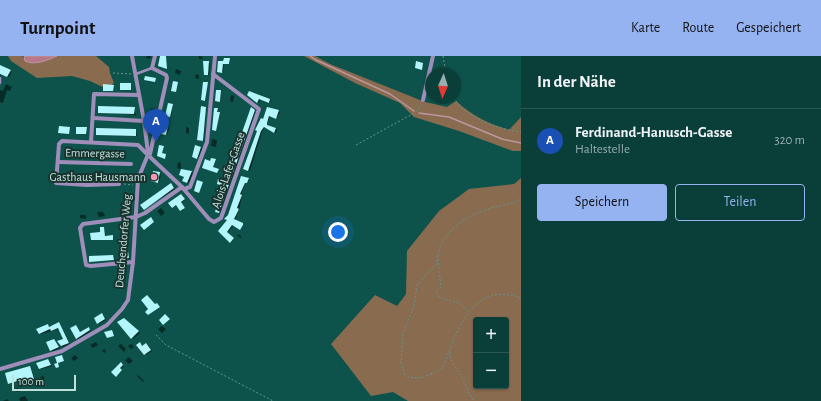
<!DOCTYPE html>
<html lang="de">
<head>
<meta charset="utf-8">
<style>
  body { margin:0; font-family:"Alegreya Sans",sans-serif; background:#134540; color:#f1f3f6 }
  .controls { position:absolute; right:12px; bottom:12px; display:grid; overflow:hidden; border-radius:4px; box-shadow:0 1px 3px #0004 }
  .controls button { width:36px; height:36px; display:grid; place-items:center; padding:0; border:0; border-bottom:1px solid #2a5753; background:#0a3e38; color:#f1f3f6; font:20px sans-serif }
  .compass { position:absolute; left:425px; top:12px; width:36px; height:36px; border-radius:50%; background:#0a3e38; box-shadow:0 1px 3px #0004; rotate:183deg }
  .scale { position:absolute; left:12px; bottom:10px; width:64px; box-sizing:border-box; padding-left:4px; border:2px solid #c1e0da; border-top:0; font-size:11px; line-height:14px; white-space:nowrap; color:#c1e0da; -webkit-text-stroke:3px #19332f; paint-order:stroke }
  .you { position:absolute; left:338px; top:176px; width:14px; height:14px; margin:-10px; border:3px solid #fff; border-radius:50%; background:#1a73e8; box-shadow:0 0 0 6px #1a73e833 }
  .badge { display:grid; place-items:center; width:26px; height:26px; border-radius:50%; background:#95b2f1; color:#fff; font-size:13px; font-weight:700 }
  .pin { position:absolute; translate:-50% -33px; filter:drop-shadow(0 1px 2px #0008) }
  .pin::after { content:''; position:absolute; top:21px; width:14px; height:12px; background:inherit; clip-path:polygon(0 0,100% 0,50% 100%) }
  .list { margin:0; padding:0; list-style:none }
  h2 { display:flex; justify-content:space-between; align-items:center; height:52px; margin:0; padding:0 16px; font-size:17px }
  h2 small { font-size:13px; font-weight:400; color:#99aeae }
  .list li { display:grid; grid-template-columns:26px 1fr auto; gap:12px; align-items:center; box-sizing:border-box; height:64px; padding:0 16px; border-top:1px solid #2a5753 }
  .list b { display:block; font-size:15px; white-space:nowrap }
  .list p { margin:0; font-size:13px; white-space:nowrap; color:#99aeae }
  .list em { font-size:13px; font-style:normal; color:#99aeae }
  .actions { display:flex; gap:8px; padding:12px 16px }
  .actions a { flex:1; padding:9px 0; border:1px solid #95b2f1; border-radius:4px; text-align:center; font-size:14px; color:#95b2f1 }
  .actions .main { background:#95b2f1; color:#111 }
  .map { position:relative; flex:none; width:521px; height:345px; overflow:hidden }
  header { display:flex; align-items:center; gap:24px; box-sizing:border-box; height:56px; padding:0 20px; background:#95b2f1; color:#111 }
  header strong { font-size:19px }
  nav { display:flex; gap:22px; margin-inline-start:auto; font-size:14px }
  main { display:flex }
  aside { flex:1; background:#0a3e38 }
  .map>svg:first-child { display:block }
  .green { fill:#896b50; fill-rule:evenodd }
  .water { fill:#b97888; stroke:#bb97a1 }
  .shadow { fill:#0007 }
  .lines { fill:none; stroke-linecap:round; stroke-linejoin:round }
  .stream { stroke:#bb97a1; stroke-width:1.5 }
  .building { fill:#b3f5fb }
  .path { stroke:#61958e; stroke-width:1; stroke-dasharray:2 2; stroke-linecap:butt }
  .lane { stroke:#9f8eb9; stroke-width:2.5 }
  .street { stroke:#9f8eb9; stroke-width:4 }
  .poi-dot { fill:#f19ab1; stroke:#19332f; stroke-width:1.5 }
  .labels { text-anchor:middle; stroke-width:4; stroke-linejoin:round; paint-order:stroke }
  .street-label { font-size:12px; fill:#c1e0da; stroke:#19332f }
  .poi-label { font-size:12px; fill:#c1e0da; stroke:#19332f; text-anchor:end }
</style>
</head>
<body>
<header>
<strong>Turnpoint</strong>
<nav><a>Karte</a><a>Route</a><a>Gespeichert</a></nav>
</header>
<main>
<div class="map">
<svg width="521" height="345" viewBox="0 0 521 345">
  <rect width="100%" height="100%" fill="#0d534b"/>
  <g class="green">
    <path d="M8,0H22L29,7L39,6L57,0H96L109,11L110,17L114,27L107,33L90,25L72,20L37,22L11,5Z"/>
    <path d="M304,0H315L330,8L425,46L447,51L456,45C471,59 489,68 509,74L521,61V95H513L459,75L414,61L400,47L355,27Z"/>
    <path d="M521,122V345H408L393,336L371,340L331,288L375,239L397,250L406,238L407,195L439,155L469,133L514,128ZM476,264H506V330H476Z"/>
  </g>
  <path class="water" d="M24,0H57C48,4 34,10 25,5Z"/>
  <g class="shadow">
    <path d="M147,0H151L150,3L146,2Z"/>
    <path d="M199,0L203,1L202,3H199Z"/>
    <path d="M229,3L230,8L224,7L223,16L218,15L219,6H224Z"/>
    <path d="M204,6L210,7L209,19H206Z"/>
    <path d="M0,10L12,15L9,21L2,19L0,20Z"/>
    <path d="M176,13L181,15L180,19L175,17Z"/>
    <path d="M434,16L440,17L441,18H434Z"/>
    <path d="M196,18L199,19V23L195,22Z"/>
    <path d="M207,27L206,45L203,44Z"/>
    <path d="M6,28L12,31L10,35L7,34L3,47L0,46V34L3,35Z"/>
    <path d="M221,35V46L217,45H216Z"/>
    <path d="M231,39L234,40L233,46L230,45Z"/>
    <path d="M248,39L270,44L271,45L270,47L260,43L259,47Z"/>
    <path d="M173,49L171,61L168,60Z"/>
    <path d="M205,51L204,85L199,84H198Z"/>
    <path d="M134,52L136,59L99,56Z"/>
    <path d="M151,52L156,54L155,57L151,56Z"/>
    <path d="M251,53L255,56L220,157L216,156L225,130L224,126L228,120Z"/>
    <path d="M268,53L280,56L277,62L270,60L267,68L268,70L277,73L276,77L265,71L262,76L250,115L245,113Z"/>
    <path d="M164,70L169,72L167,79L163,78Z"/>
    <path d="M186,71L189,72V78L186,77Z"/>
    <path d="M97,73L136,74L137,80L99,79Z"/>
    <path d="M212,83L217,84L216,91L211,90Z"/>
    <path d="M196,90L202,92L198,103L193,101Z"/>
    <path d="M178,106L181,107V113L177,112Z"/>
    <path d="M182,114L193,117L189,127L185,126Z"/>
    <path d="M154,116L161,118L159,127L153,125Z"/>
    <path d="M242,122L249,123L248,127L246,126L241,139L242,140L239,154L235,164L243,170L241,173L234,169L227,177L234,183L231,187L225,182L228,164Z"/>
    <path d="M172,129L175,133L144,153Z"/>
    <path d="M182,139L185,144L181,147L185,152L182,155L177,149L172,151Z"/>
    <path d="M161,152L165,157L161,160L157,155Z"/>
    <path d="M126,154L127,159H120V155Z"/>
    <path d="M97,156H103L105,160L99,161Z"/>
    <path d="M80,159H86V163L80,162Z"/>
    <path d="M152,163L154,167L144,173Z"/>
    <path d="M104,172L106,181L112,180L114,184H92L101,177Z"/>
    <path d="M126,176L127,181H122V177Z"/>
    <path d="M238,178L241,180V182L237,180Z"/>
    <path d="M128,196L130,203H122Z"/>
    <path d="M113,200L115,204L90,205Z"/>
    <path d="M103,259L106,264L99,268L95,263Z"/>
    <path d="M59,267L70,288L63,291L61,289L64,283L59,273L41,278L40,277L48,269L50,271Z"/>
    <path d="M76,270L80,276L89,272L91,275L78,283Z"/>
    <path d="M133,270L140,277L133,283L132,282Z"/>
    <path d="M162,270L166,273L162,277L158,273Z"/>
    <path d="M54,284L60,292L53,295L51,294Z"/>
    <path d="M96,286L98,289L93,292L90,289Z"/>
    <path d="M121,288L126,293L124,296L118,290Z"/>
    <path d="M131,288L134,291L131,293L128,290Z"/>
    <path d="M140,288L143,291L146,288L148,289L152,295L146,299Z"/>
    <path d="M104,293L106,295L105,297L102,295Z"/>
    <path d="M75,299L78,302L74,305L71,302Z"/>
    <path d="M129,301L133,305L129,308L125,304Z"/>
    <path d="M48,304L52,310L41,313L40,312Z"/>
    <path d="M121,308L124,310L120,313L122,315L117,320Z"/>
    <path d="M30,312L35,323L31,325L29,322L9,328Z"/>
    <path d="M138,319L144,325L143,326L137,320Z"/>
    <path d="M43,320L45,322L42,324L40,321Z"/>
    <path d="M18,332L20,335L17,336L15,333Z"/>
    <path d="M25,340L28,345H20L19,342Z"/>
    <path d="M7,343L9,345H3Z"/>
  </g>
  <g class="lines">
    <g class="stream">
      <path d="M310,0L316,4L390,38L414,55"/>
      <path d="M419,57L449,61L502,83L521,87"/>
    </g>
  </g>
  <g class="building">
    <path d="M160,0H166L167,13L158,10Z"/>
    <path d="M224,2H230L229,8H223L222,17L217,16L218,5H223Z"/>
    <path d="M203,5H209L208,19H204Z"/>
    <path d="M416,5L423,7L422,14L415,12Z"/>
    <path d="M0,9L11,14L7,21L0,18Z"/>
    <path d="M145,20L156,22L155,26L144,24Z"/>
    <path d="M173,25L178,26L176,36L171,35Z"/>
    <path d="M203,26H208L205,45L201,44Z"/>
    <rect x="120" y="27" width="11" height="7"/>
    <path d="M103,28L114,29L113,35H103Z"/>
    <path d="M216,34H221L220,46L215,45Z"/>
    <path d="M249,35L270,43L269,47L259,43L257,47L247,39Z"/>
    <path d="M168,47L173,48L170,61L165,60Z"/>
    <path d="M98,50L135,51L134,58L98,57Z"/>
    <path d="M201,50L206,51L203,85L197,84Z"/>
    <path d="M251,51L255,54L219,157L215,156L223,130L217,128L218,123L223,125L226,118L227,119Z"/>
    <path d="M267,51L279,54L276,63L269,60L267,67V69L276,72L274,77L264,71L261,75L248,115L243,113L257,75L255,74L261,62L263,63Z"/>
    <path d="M214,52H218L217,56H220L216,75L212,74Z"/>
    <path d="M163,69L168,70L166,79L161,78Z"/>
    <path d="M59,70L70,71L69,78L58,77Z"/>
    <path d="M76,71H87L86,78H76Z"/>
    <path d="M96,72L136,73V80L96,79Z"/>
    <path d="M159,89L164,90L162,97L166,98L165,103L157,100Z"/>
    <path d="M195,89L201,91L197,103L192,101Z"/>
    <path d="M211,102L216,103L213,111L219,113L217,117L202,112L205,103L210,105Z"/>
    <path d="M181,113L192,115L187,127L182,125L184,121L179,119Z"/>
    <path d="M153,115L160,116L158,127L151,125Z"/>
    <path d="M241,120L249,122L247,127H245L240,138L242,139L237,152L239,153L234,163L243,167V169L240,174L232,169L227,176L234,182L230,187L218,175L227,164L224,163L228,159Z"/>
    <path d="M197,124L203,126L199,137L194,135Z"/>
    <path d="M171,127L174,132L144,154L140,149Z"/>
    <path d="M181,138L185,143L181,146L185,152L180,155L176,149L172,152L168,147Z"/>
    <path d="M151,161L154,166L144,174L140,169Z"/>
    <path d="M100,171H104L105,180L113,179V184H91L90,177L100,176Z"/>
    <path d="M128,195L129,202L121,203L120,196Z"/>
    <path d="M113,199L114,204L89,206V200Z"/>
    <path d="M147,239L155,248L157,247L160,251L148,259L145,256L148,253L141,244Z"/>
    <path d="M102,257L105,263L97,268L94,262Z"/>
    <path d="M165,258L170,263L163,269L159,264Z"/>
    <path d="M124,262L139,275L131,283L117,266Z"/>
    <path d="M59,266L69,287L61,290L57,285L63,283L58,272L51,275L50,273L39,278L36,273L48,268L49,271Z"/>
    <path d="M76,269L80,276L89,271L90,274L76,283L70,272Z"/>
    <path d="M112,274L114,280L107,282L104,276Z"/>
    <path d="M54,283L59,291L50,295L46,286Z"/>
    <path d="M140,286L142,290L146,287L151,294L144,299L136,289Z"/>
    <path d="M62,299L64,305L58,307L59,311L56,312L54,308L57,307L55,301Z"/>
    <path d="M48,303L51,309L39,313L36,307Z"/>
    <path d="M121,306L123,309L120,312L122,314L116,321L111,316Z"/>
    <path d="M30,310L34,323L28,324L27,322L8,328L5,317Z"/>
  </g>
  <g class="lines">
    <g class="path">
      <path d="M443,0L446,18"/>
      <path d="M113,17L131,18"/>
      <path d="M454,42C466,62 499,73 521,76"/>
      <path d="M356,89L416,56L421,49"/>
      <path d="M124,128L133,129"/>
      <path d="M438,200L436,209L417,229L414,250L403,277L401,307L405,319C417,326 430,319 442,313C457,277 471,224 521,242"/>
      <path d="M438,200C440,177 467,159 488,153C499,149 511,149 521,143"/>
      <path d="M438,203L441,231L436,236L440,242L459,247L469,256"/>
      <path d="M156,279L166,289L273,345"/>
      <path d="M450,296C450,308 457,312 462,322C467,330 468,338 474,345"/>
    </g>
    <g class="lane">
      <path d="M136,18L152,12"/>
      <path d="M0,22V27"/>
    </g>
    <g class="street">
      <path d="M132,0L144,65L148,97"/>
      <path d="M423,44L433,0"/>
      <path d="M93,62L144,65"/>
      <path d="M91,86L94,38L139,39"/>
      <path d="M150,98L167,22L166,19L152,12L155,0"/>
      <path d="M150,101L182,131L209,163L214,166L221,162L259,53L213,18"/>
      <path d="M58,106L131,108"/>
      <path d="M119,128L87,129L56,127L59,88L62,85L138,89L147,98"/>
      <path d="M184,133L190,131L207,86L215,0"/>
      <path d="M133,206L91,210L86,209L80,172L83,168L136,161L145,157L182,131"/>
      <path d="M0,313L62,295L107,269L122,253L128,244L133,206L138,123L147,101"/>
    </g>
  </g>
  <circle class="poi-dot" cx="154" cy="121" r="4"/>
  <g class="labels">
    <g class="street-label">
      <text transform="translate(95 97) rotate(1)" y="4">Emmergasse</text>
      <text transform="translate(228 114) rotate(-71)" y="4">Alois-Lafer-Gasse</text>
      <text transform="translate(123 185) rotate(-85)" y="4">Deuchendorfer Weg</text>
    </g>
    <g class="poi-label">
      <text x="146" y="125">Gasthaus Hausmann</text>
    </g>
  </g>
</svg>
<div class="controls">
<button>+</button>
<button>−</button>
</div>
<svg class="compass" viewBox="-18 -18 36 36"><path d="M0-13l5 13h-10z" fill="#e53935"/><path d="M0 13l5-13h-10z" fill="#99aeae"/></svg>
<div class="scale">100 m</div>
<div class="you"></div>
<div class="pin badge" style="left:156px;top:86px;background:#1a4fb4">A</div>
</div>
<aside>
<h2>In der Nähe<small></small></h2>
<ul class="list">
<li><span class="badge" style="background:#1a4fb4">A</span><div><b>Ferdinand-Hanusch-Gasse</b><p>Haltestelle</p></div><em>320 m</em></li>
</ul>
<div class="actions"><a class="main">Speichern</a><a>Teilen</a></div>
</aside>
</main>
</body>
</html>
